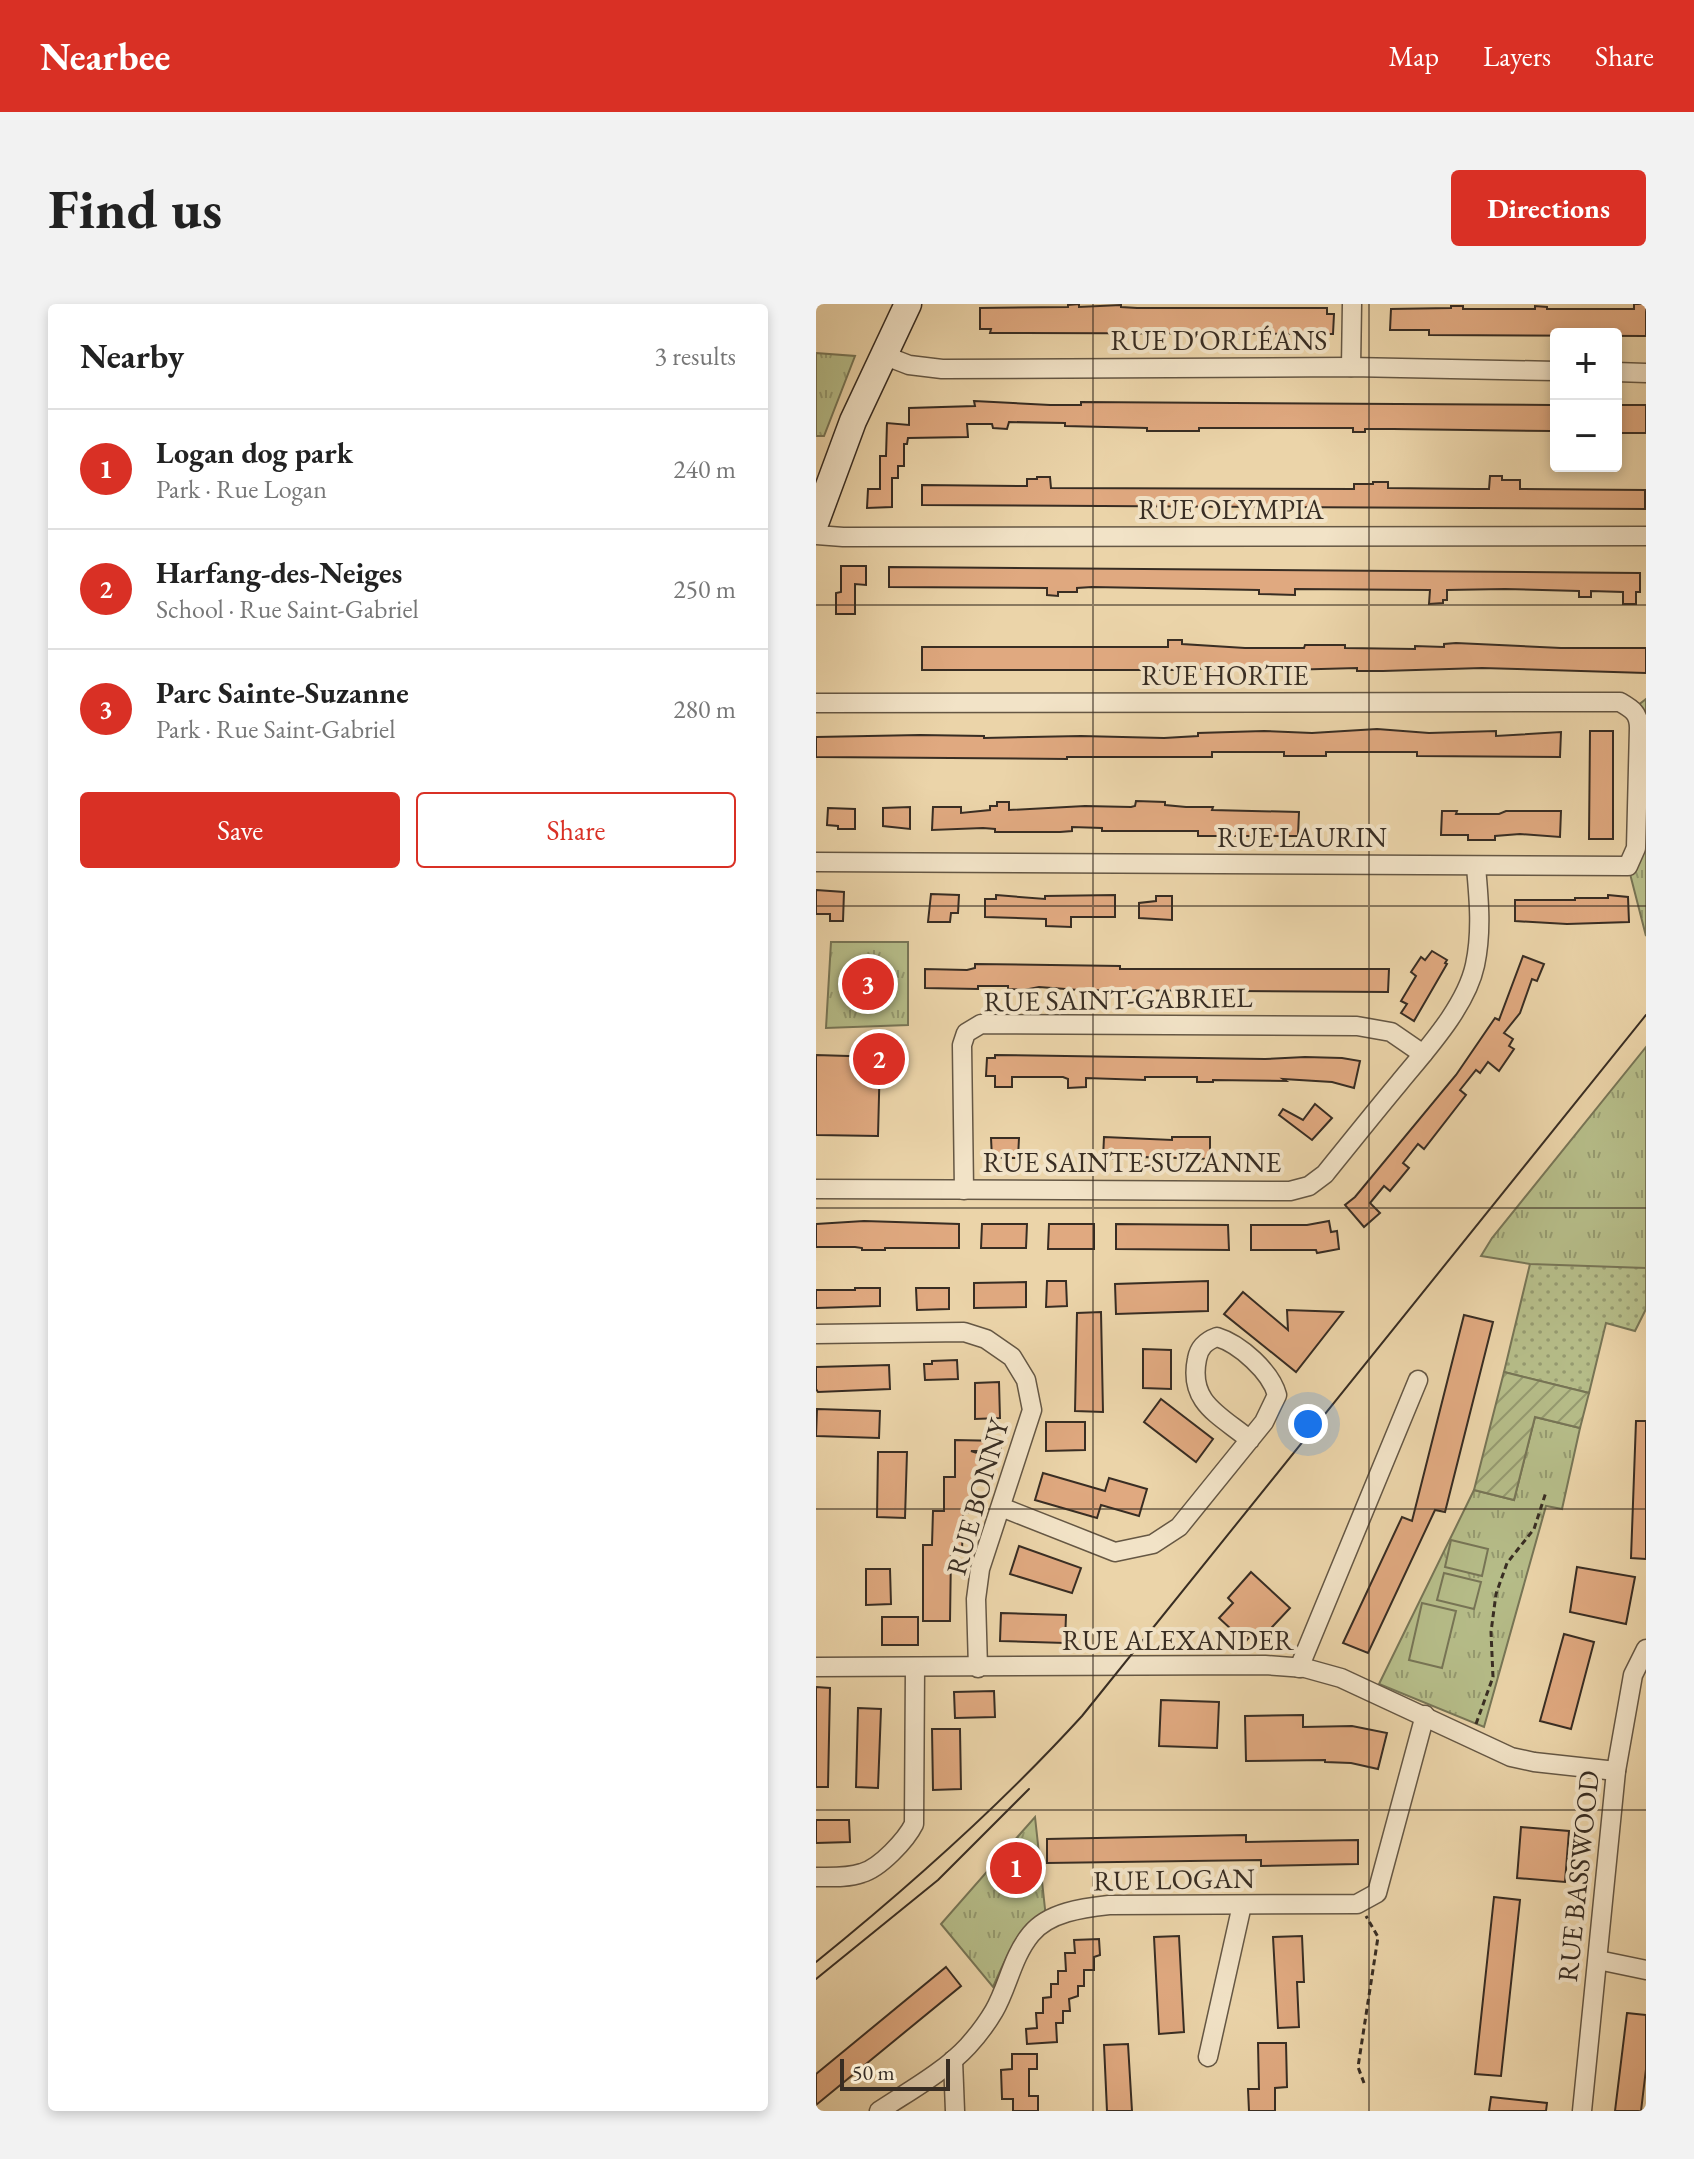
<!DOCTYPE html>
<html lang="en">
<head>
<meta charset="utf-8">
<style>
  body { margin:0; font-family:"EB Garamond",serif; background:#f2f2f2; color:#222 }
  .controls { position:absolute; right:24px; top:24px; display:grid; overflow:hidden; border-radius:8px; box-shadow:0 4px 12px #0003 }
  .controls button { width:72px; height:72px; display:grid; place-items:center; padding:0; border:0; border-bottom:2px solid #e0e0e0; background:#fff; color:#222; font:40px sans-serif }
  .scale { position:absolute; left:24px; bottom:20px; width:110px; box-sizing:border-box; padding-left:8px; border:4px solid #382d23; border-top:0; font-size:22px; line-height:28px; white-space:nowrap; color:#382d23; -webkit-text-stroke:6px #f2e3c7; paint-order:stroke }
  .you { position:absolute; left:492px; top:1120px; width:28px; height:28px; margin:-20px; border:6px solid #fff; border-radius:50%; background:#1a73e8; box-shadow:0 0 0 12px #1a73e833 }
  .badge { display:grid; place-items:center; width:52px; height:52px; border-radius:50%; background:#d93025; color:#fff; font-size:26px; font-weight:700 }
  .pin { position:absolute; translate:-50% -50%; border:4px solid #fff; box-shadow:0 2px 8px #0006 }
  .list { margin:0; padding:0; list-style:none }
  h2 { display:flex; justify-content:space-between; align-items:center; height:104px; margin:0; padding:0 32px; font-size:34px }
  h2 small { font-size:26px; font-weight:400; color:#767676 }
  .list li { display:grid; grid-template-columns:52px 1fr auto; gap:24px; align-items:center; box-sizing:border-box; height:120px; padding:0 32px; border-top:2px solid #e0e0e0 }
  .list b { display:block; font-size:30px; white-space:nowrap }
  .list p { margin:0; font-size:26px; white-space:nowrap; color:#767676 }
  .list em { font-size:26px; font-style:normal; color:#767676 }
  .actions { display:flex; gap:16px; padding:24px 32px }
  .actions a { flex:1; padding:18px 0; border:2px solid #d93025; border-radius:8px; text-align:center; font-size:28px; color:#d93025 }
  .actions .main { background:#d93025; color:#fff }
  .map { position:relative; flex:none; width:830px; height:1807px; overflow:hidden; border-radius:8px }
  header { display:flex; align-items:center; gap:48px; box-sizing:border-box; height:112px; padding:0 40px; background:#d93025; color:#fff }
  header strong { font-size:38px }
  nav { display:flex; gap:44px; margin-inline-start:auto; font-size:28px }
  .intro { display:flex; align-items:center; justify-content:space-between; box-sizing:border-box; height:192px; padding:0 48px }
  h1 { margin:0; font-size:56px }
  .button { padding:20px 36px; border-radius:8px; background:#d93025; color:#fff; font-size:28px; font-weight:700 }
  main { display:flex; gap:48px; padding:0 48px }
  aside { flex:1; background:#fff; border-radius:8px; box-shadow:0 4px 12px #0003 }
  .map>svg:first-child { display:block }
  .grass { fill:url(#grass-dots); stroke:#777556; stroke-width:2 }
  .park { fill:url(#park-tufts); stroke:#777556; stroke-width:2 }
  .garden { fill:url(#garden-furrows); stroke:#777556; stroke-width:2 }
  .pitch { fill:#b6bd89; stroke:#777556; stroke-width:2 }
  .building { fill:#e0a980; stroke:#382d23; stroke-width:2 }
  .lines { fill:none; stroke-linecap:round; stroke-linejoin:round }
  .minor-casing { stroke:#655744; stroke-width:21 }
  .secondary-casing { stroke:#382d23; stroke-width:29 }
  .path { stroke:#382d23; stroke-width:3; stroke-dasharray:6 4; stroke-linecap:butt }
  .minor { stroke:#f2e3c7; stroke-width:18 }
  .secondary { stroke:#f2e3c7; stroke-width:26 }
  .tram { stroke:#382d23; stroke-width:2 }
  .grid { fill:none; stroke:#382d23; stroke-width:2; stroke-opacity:0.55 }
  .labels { text-anchor:middle; stroke-width:8; stroke-linejoin:round; paint-order:stroke }
  .street-label { font-size:28px; fill:#382d23; stroke:#f2e3c7 }
</style>
</head>
<body>
<header>
<strong>Nearbee</strong>
<nav><a>Map</a><a>Layers</a><a>Share</a></nav>
</header>
<div class="intro"><h1>Find us</h1><a class="button">Directions</a></div>
<main>
<aside>
<h2>Nearby<small>3 results</small></h2>
<ul class="list">
<li><span class="badge">1</span><div><b>Logan dog park</b><p>Park · Rue Logan</p></div><em>240 m</em></li>
<li><span class="badge">2</span><div><b>Harfang-des-Neiges</b><p>School · Rue Saint-Gabriel</p></div><em>250 m</em></li>
<li><span class="badge">3</span><div><b>Parc Sainte-Suzanne</b><p>Park · Rue Saint-Gabriel</p></div><em>280 m</em></li>
</ul>
<div class="actions"><a class="main">Save</a><a>Share</a></div>
</aside>
<div class="map">
<svg width="830" height="1807" viewBox="0 0 830 1807">
  <defs>
    <pattern id="grass-dots" width="8" height="8" patternUnits="userSpaceOnUse" patternTransform="scale(2)"><rect width="8" height="8" fill="#b6bd89"/><path d="M2 2h.1M6 6h.1" fill="none" stroke="#959a70" stroke-width="1.8" stroke-linecap="round"/></pattern>
    <pattern id="park-tufts" width="24" height="20" patternUnits="userSpaceOnUse" patternTransform="scale(2)"><rect width="24" height="20" fill="#b6bd89"/><path d="M3 7l-1-3M5 7V3M7 7l1-3M15 17l-1-3M17 17v-4M19 17l1-3" fill="none" stroke="#959a70"/></pattern>
    <pattern id="garden-furrows" width="10" height="10" patternUnits="userSpaceOnUse" patternTransform="scale(2)"><rect width="10" height="10" fill="#b6bd89"/><path d="M-1 1l2-2M0 10L10 0M9 11l2-2" fill="none" stroke="#959a70"/></pattern>
  </defs>
  <rect width="100%" height="100%" fill="#ebd4a9"/>
  <filter id="stains"><feTurbulence type="fractalNoise" baseFrequency=".0025" numOctaves="4"/><feColorMatrix values="0 0 0 0 .2 0 0 0 0 .09 0 0 0 0 .02 0 0 0 .5 -.17"/></filter>
  <radialGradient id="worn" r=".72"><stop offset=".6" stop-color="#630" stop-opacity="0"/><stop offset="1" stop-color="#630" stop-opacity=".3"/></radialGradient>
  <path class="grass" d="M830,836V1005L819,1027L790,1019L773,1089L688,1068L714,960Z"/>
  <g class="park">
    <path d="M0,49L39,52L8,132H0Z"/>
    <path d="M830,395V632L812,562L817,405Z"/>
    <path d="M15,638H92V721L10,724Z"/>
    <path d="M830,743V964L714,960L665,952L676,934Z"/>
    <path d="M719,1113L764,1124L746,1205L730,1202L668,1423L563,1380L658,1186L698,1196Z"/>
    <path d="M219,1513L230,1614C196,1632 192,1650 177,1683L125,1620Z"/>
  </g>
  <path class="garden" d="M688,1068L773,1089L764,1124L719,1113L698,1196L658,1186Z"/>
  <g class="pitch">
    <path d="M635,1236L672,1245L666,1272L629,1263Z"/>
    <path d="M628,1269L665,1278L658,1305L621,1296Z"/>
    <path d="M606,1299L640,1307L626,1364L593,1356Z"/>
  </g>
  <g class="building">
    <path d="M263,0V3L305,1V3L321,4H511V10H518L517,30L207,29H174L175,25H164V4L252,3V1Z"/>
    <path d="M818,0H830V32L613,31V26H574L575,5L635,4V2H647V5H719V2L731,3V5H818Z"/>
    <path d="M158,97L234,101H265V98L735,101V127L577,125H549V128H537V124H383V127H331V124L249,122V119L193,118L191,125L177,124L176,120H151L152,133L92,134L91,140H88V162H82V174H76V203L51,204L52,185H64V152H70L71,119L93,121V104L159,102Z"/>
    <rect x="800" y="101" width="30" height="28"/>
    <path d="M674,172H686V176H704V185L829,186V205L106,201V181L211,182V175H221V173H234L235,184L538,185V180H557V178H572V184L660,185H673Z"/>
    <path d="M25,262H50V281L39,280V310H20V289L25,288Z"/>
    <path d="M73,263L824,269V288H820V300H807V288L775,287V293H763V287L689,285L631,286V296H627V299L613,300L614,286L479,285V291L443,290V286L276,283L261,284V288H242V292L231,291V284L73,283Z"/>
    <path d="M352,336H366V340L429,344H488L489,341H529V344L599,345V342L628,343V340L640,339L745,344H830V369L666,364L567,367H541V364L469,366L435,364L429,366L365,364V366H106V343H352Z"/>
    <path d="M561,425L613,429L680,427V432L745,428L744,453L601,452V448H510V452H468V448H396V453H251V455L0,453V433L104,431L168,432V434L265,432L348,434L382,432V429L448,427L496,429Z"/>
    <path d="M774,427H797V535H773Z"/>
    <path d="M320,497L349,498V501L370,503H397L396,506L483,508L482,532H382V527H286V524L256,523V527L244,528H179V525L167,524L116,526L117,503H145V509L174,506V502H181V498H193V506L269,502L315,503L319,502Z"/>
    <path d="M94,503V525L67,522V504Z"/>
    <path d="M12,504L39,505V525H22V522L11,521Z"/>
    <path d="M626,507H641L640,510H683L690,507H745L744,533L704,530L679,532V536H652V531H625Z"/>
    <path d="M0,586L28,588L27,617H14V610H0Z"/>
    <path d="M115,590L143,591L142,609H135L134,618H112Z"/>
    <path d="M180,591L229,595V592L299,591V613H255V623L230,622V615L169,613V595H180Z"/>
    <path d="M792,591L812,593L813,618L751,620L699,617V596H759V594H792Z"/>
    <path d="M340,592H356V616L323,614V599L340,597Z"/>
    <path d="M616,647L631,656L629,659L631,660L598,717L585,709L591,700L585,697L600,672L595,668L605,653L609,656Z"/>
    <path d="M707,652L728,660L721,677L716,675L704,709L688,729L697,735L693,742L698,745L683,767L672,758L664,769L660,766L644,786L650,791L608,845L602,840L587,859L593,864L574,887L568,882L554,899L564,909L548,923L529,901L539,893L640,771L679,714L683,716Z"/>
    <path d="M159,660L304,662V665H573L572,688L263,686L223,683L208,686L192,685V682H162V685L109,684V665L151,666L159,664Z"/>
    <path d="M0,751L64,753L62,832L0,831Z"/>
    <path d="M179,751L449,755L489,753L526,754L544,757L538,784L516,778L467,775L470,777L397,776V778H381V773H329V776L270,774V783L252,784V775L247,773H196V783H179V772H170L171,754H179Z"/>
    <path d="M499,800L516,814L496,836L463,811L467,805L487,816Z"/>
    <path d="M288,833L356,836V833H394V855L327,853L287,855Z"/>
    <path d="M175,834H203L202,854H176Z"/>
    <path d="M48,917L143,920V944H69V946H46V944L39,943H0V920Z"/>
    <path d="M513,917L515,928L521,927L523,945L501,949L500,946H435V921H491Z"/>
    <path d="M166,920H211L210,944H165Z"/>
    <path d="M233,920H278V945H232Z"/>
    <path d="M300,920L412,921L413,946L300,945Z"/>
    <path d="M231,977H250L251,1002L230,1003Z"/>
    <path d="M392,977V1007L300,1010L299,980Z"/>
    <path d="M210,978V1003L158,1004V979Z"/>
    <path d="M39,984H64V1002L0,1004V986H39Z"/>
    <path d="M100,984H133V1005L101,1006Z"/>
    <path d="M427,988L472,1026L471,1006L527,1008L480,1068L408,1010Z"/>
    <path d="M285,1008L287,1108L259,1107L261,1009Z"/>
    <path d="M648,1011L677,1018L629,1208L619,1206L552,1349L527,1339L586,1213L596,1217Z"/>
    <path d="M327,1045L355,1046V1085L327,1084Z"/>
    <path d="M141,1056L142,1075L109,1076L108,1060H116V1057Z"/>
    <path d="M73,1061L74,1085L2,1088L0,1085V1063Z"/>
    <path d="M183,1078L184,1114L159,1115V1079Z"/>
    <path d="M345,1095L397,1135L380,1158L328,1118Z"/>
    <path d="M1,1105L64,1107L63,1134L0,1132Z"/>
    <path d="M820,1117H830V1255L815,1254Z"/>
    <path d="M230,1118H269V1146L230,1147Z"/>
    <path d="M139,1136L185,1137V1147H155L164,1150V1174H157L156,1209H147L146,1248H135L134,1317H107V1241H116L117,1207H128V1173H139Z"/>
    <path d="M62,1148H91L89,1214L61,1213Z"/>
    <path d="M227,1169L289,1187L293,1174L331,1185L323,1212L285,1201L281,1214L219,1196Z"/>
    <path d="M203,1242L265,1264L256,1289L194,1270Z"/>
    <path d="M761,1263L819,1273L810,1320L754,1308Z"/>
    <path d="M50,1265H74L75,1300L50,1301Z"/>
    <path d="M435,1268L474,1304L444,1336L437,1329L429,1338L403,1314L417,1299L412,1294Z"/>
    <path d="M185,1309L250,1311L249,1339L184,1337Z"/>
    <rect x="66" y="1313" width="36" height="28"/>
    <path d="M748,1330L778,1338L755,1425L724,1417Z"/>
    <path d="M0,1383L14,1384L12,1483H0Z"/>
    <path d="M178,1387L179,1413L139,1414L138,1388Z"/>
    <path d="M345,1396L403,1398L401,1444L343,1442Z"/>
    <path d="M42,1404L65,1405L62,1484L40,1483Z"/>
    <path d="M487,1411V1423L536,1422L571,1429L562,1465L535,1459L509,1458V1456L430,1457L429,1412Z"/>
    <path d="M116,1425H144L145,1485L117,1486Z"/>
    <path d="M0,1516H33L34,1538L0,1539Z"/>
    <path d="M705,1523L753,1527L749,1578L701,1574Z"/>
    <path d="M430,1531V1538L542,1536V1560L445,1562V1556L231,1559V1535Z"/>
    <path d="M678,1593L704,1596L685,1772L659,1770Z"/>
    <path d="M363,1632L368,1728L343,1730L338,1633Z"/>
    <path d="M486,1632L488,1678H481L483,1723L462,1724L457,1633Z"/>
    <path d="M283,1635L284,1651L278,1653V1666H268V1682H262V1692L253,1695L254,1707H247V1719H240L241,1738L211,1740L210,1725L221,1724L220,1709H227V1694L235,1693V1680H242V1667H250L249,1649H259L258,1636Z"/>
    <path d="M130,1663L145,1682L0,1801V1770Z"/>
    <path d="M811,1709L830,1711V1765L825,1807H799Z"/>
    <path d="M442,1739H470L471,1783L459,1784V1807H433L432,1785H443Z"/>
    <path d="M312,1740L316,1807H291L288,1741Z"/>
    <path d="M196,1750H221V1765H213V1792H222V1807H197V1795H186L185,1766L196,1765Z"/>
    <path d="M675,1793L731,1799L730,1807H673Z"/>
  </g>
  <g class="lines">
    <defs>
      <g id="minor">
        <path d="M67,51L93,61L126,65L535,63L740,67"/>
        <path d="M535,63L536,0"/>
        <path d="M800,68L830,69"/>
        <path d="M0,231L27,233L830,232"/>
        <path d="M0,399L804,398C816,405 823,409 823,424L820,544L812,562L0,558"/>
        <path d="M0,885L474,887L493,882L509,870C534,839 558,809 583,779C610,746 650,703 659,661C666,628 663,596 660,563"/>
        <path d="M148,886L146,741L150,729L165,720L541,722L575,728L607,750"/>
        <path d="M0,1030L148,1028L170,1035L196,1053L210,1076L216,1106L164,1265L160,1295L162,1364"/>
        <path d="M185,1203L299,1248L337,1240L363,1223L448,1118L461,1091C455,1068 424,1040 401,1033C390,1037 383,1043 381,1055C372,1099 404,1111 434,1136"/>
        <path d="M0,1363L449,1361L489,1364L525,1374L695,1453L718,1458L800,1467"/>
        <path d="M483,1364L602,1076"/>
        <path d="M0,1573C15,1573 32,1574 46,1569C64,1564 90,1536 98,1520L99,1363"/>
        <path d="M782,1656L830,1666"/>
        <path d="M392,1753L426,1601"/>
        <path d="M137,1756L139,1807"/>
        <path d="M63,1807C93,1787 128,1768 152,1742C161,1732 171,1719 178,1707C192,1683 196,1653 215,1630C233,1608 267,1604 293,1601L541,1600L561,1589L609,1411"/>
        <path d="M766,1807L800,1467L817,1371L830,1345"/>
      </g>
      <path id="secondary" d="M0,217L37,117L92,0"/>
    </defs>
    <use href="#minor" class="minor-casing"/>
    <use href="#secondary" class="secondary-casing"/>
    <g class="path">
      <path d="M660,1420L677,1373L675,1328L680,1290L691,1259L718,1225L730,1188"/>
      <path d="M548,1779L542,1763L562,1633L550,1612"/>
    </g>
    <use href="#minor" class="minor"/>
    <use href="#secondary" class="secondary"/>
    <g class="tram">
      <path d="M0,1658C95,1581 184,1502 266,1412L830,711"/>
      <path d="M0,1675L122,1576L213,1485"/>
    </g>
  </g>
  <path class="grid" d="M277,0V1807M553,0V1807M0,301H830M0,602H830M0,904H830M0,1205H830M0,1506H830"/>
  <g class="labels">
    <g class="street-label">
      <text x="403" y="46">RUE D'ORLÉANS</text>
      <text x="415" y="215">RUE OLYMPIA</text>
      <text x="409" y="381">RUE HORTIE</text>
      <text x="486" y="543">RUE LAURIN</text>
      <text transform="translate(302 695) rotate(-1)" y="10">RUE SAINT-GABRIEL</text>
      <text x="316" y="868">RUE SAINTE-SUZANNE</text>
      <text transform="translate(161 1193) rotate(-74)" y="10">RUE BONNY</text>
      <text x="362" y="1346">RUE ALEXANDER</text>
      <text transform="translate(762 1572) rotate(-84)" y="10">RUE BASSWOOD</text>
      <text transform="translate(358 1575) rotate(-1)" y="10">RUE LOGAN</text>
    </g>
  </g>
  <rect width="100%" height="100%" filter="url(#stains)"/>
  <rect width="100%" height="100%" fill="url(#worn)"/>
</svg>
<div class="controls">
<button>+</button>
<button>−</button>
</div>
<div class="scale">50 m</div>
<div class="you"></div>
<div class="pin badge" style="left:200px;top:1564px">1</div>
<div class="pin badge" style="left:63px;top:755px">2</div>
<div class="pin badge" style="left:52px;top:680px">3</div>
</div>
</main>
</body>
</html>
